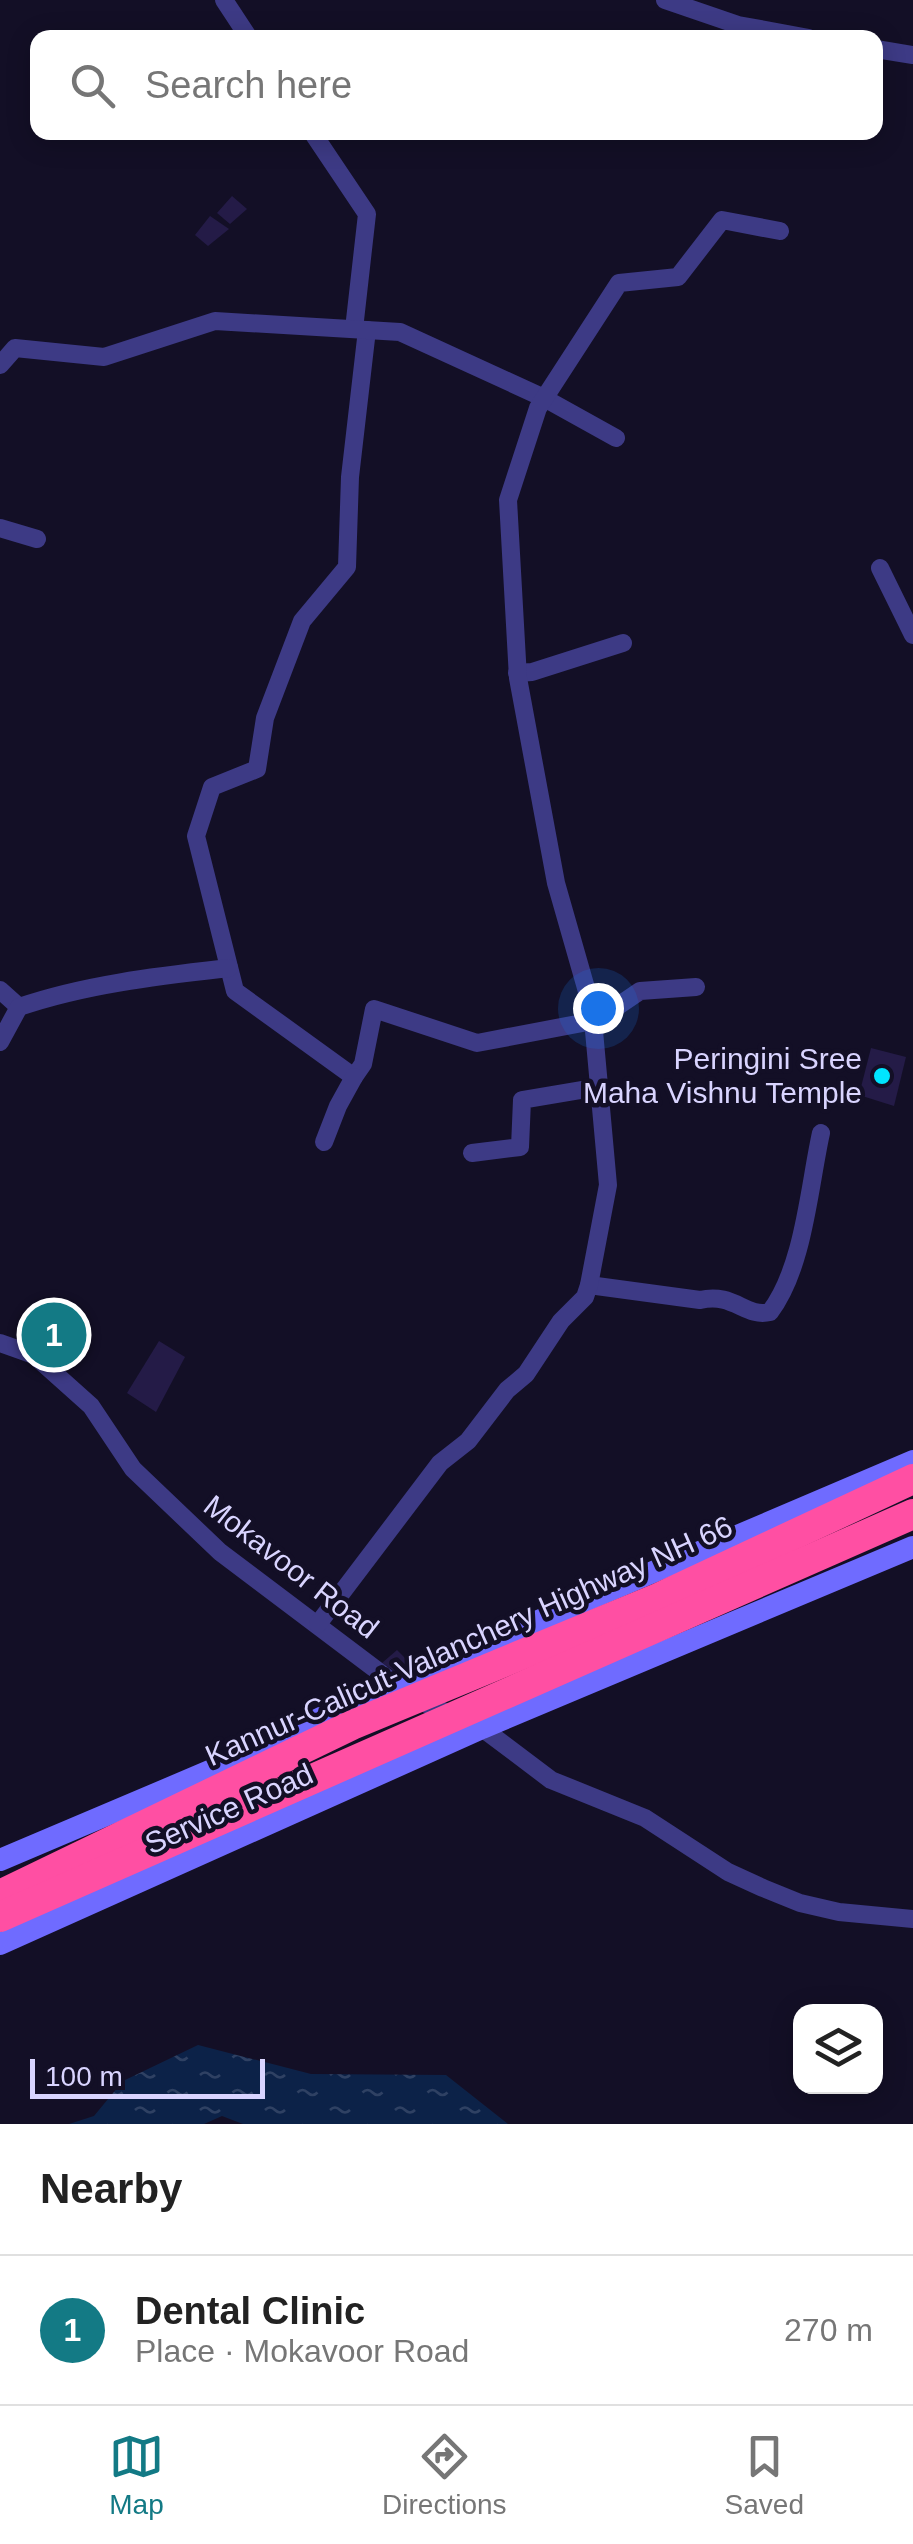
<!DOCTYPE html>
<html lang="en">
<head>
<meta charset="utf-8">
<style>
  body { margin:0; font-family:Arial,sans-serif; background:#f6f6f6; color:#222 }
  .controls { position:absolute; right:30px; bottom:30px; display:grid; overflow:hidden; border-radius:20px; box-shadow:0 5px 25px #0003 }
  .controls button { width:90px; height:90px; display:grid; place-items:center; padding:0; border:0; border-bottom:2px solid #e0e0e0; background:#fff; color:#222; font:50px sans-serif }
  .scale { position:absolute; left:30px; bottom:25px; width:235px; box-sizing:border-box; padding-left:10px; border:5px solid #d9d4ff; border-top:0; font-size:28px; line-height:35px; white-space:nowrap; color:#d9d4ff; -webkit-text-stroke:8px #130f26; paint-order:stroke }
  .you { position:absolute; left:598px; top:1008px; width:35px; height:35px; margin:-25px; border:8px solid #fff; border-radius:50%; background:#1a73e8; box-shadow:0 0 0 15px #1a73e833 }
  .badge { display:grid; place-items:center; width:65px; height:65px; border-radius:50%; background:#137a85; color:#fff; font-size:32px; font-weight:700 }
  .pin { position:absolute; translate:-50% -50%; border:5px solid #fff; box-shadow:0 2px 10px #0006 }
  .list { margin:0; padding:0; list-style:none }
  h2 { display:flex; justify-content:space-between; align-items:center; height:130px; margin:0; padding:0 40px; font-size:42px }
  h2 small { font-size:32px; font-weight:400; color:#767676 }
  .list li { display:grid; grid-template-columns:65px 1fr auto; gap:30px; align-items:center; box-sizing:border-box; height:150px; padding:0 40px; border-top:2px solid #e0e0e0 }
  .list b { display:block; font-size:38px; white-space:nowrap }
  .list p { margin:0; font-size:32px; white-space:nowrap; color:#767676 }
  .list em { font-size:32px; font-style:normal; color:#767676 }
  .icon { flex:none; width:55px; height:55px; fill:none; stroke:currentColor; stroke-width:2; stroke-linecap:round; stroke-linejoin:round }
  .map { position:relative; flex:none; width:913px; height:2124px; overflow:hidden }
  .search { position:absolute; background:#fff; box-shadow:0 5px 25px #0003; left:30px; right:30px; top:30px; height:110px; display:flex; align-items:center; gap:25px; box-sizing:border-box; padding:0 35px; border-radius:20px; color:#767676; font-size:38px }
  .sheet { height:280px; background:#fff }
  nav { display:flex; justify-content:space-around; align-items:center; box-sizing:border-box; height:140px; border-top:2px solid #e0e0e0; background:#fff; font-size:28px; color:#767676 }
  nav a { display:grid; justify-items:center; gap:5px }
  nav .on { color:#137a85 }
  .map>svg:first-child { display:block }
  .water { fill:url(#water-ripples) }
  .building { fill:#241b47 }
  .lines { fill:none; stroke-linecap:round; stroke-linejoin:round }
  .street { stroke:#3d3a85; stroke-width:18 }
  .secondary { stroke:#6f6bff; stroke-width:22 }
  .highway { stroke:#ff4fa3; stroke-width:30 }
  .poi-dot { fill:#00e5ff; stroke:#130f26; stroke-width:4 }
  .labels { text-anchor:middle; stroke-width:9; stroke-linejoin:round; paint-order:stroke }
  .poi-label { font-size:30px; fill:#d9d4ff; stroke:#130f26; text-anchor:end }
  .street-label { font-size:30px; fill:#d9d4ff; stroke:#130f26 }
</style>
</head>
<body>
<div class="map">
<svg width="913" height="2124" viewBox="0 0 913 2124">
  <defs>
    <pattern id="water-ripples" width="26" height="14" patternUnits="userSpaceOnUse" patternTransform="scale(2.5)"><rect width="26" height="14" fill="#0c2248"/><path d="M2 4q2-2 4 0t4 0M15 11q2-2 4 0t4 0" fill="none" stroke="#2f4163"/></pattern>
  </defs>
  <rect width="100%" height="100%" fill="#130f26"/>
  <path class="water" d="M198,2045L311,2074L446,2075L508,2124H243L222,2116L204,2124H69L94,2116L123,2081Z"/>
  <g class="building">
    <path d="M232,196L247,209L230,224L217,213Z"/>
    <path d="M210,216L229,229L208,246L195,235Z"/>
    <path d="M871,1048L906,1057L894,1106L859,1095Z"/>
    <path d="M36,1318L80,1332L69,1358L27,1338Z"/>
    <path d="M159,1341L185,1357L156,1412L127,1393Z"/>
    <path d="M397,1650L408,1661L396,1672L382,1663Z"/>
  </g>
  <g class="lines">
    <g class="street">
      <path d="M224,0L249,38"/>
      <path d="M665,0L738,25L809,38"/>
      <path d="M876,49L913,55"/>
      <path d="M312,132L367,214L354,329"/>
      <path d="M367,330L350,477L347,567L302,621L265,718L257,769L212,787L196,836L235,991L354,1077L363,1064L374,1009L477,1043L593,1021"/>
      <path d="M0,365L15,348L104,357L215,321L400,332L544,398L616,438"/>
      <path d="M0,528L37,539"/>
      <path d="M880,568L913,635"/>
      <path d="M517,673L532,672L623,643"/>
      <path d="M0,990L19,1007"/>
      <path d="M593,1023L640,991L696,987"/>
      <path d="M0,1042L19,1007C86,984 159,976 229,968"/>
      <path d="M324,1142L338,1106L354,1077"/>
      <path d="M472,1153L520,1147L522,1100L599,1087"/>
      <path d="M589,1285L700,1300C734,1292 745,1318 770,1312C804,1267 809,1187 821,1133"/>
      <path d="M0,1343L34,1355L91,1406L133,1469L220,1552L415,1699L482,1728L551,1780L645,1818L728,1872L763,1888L800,1903L839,1912L913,1919"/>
      <path d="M318,1624L440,1463L468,1441L507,1390L526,1374L561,1321L585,1297L589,1285L608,1185L592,1009L556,883L518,678L508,500L538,408L619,283L678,277L722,220L780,231"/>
    </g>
    <g class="secondary">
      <path d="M0,1860L224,1765L393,1683L913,1461"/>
      <path d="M0,1944L482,1728L913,1547"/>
    </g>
    <g class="highway">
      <path d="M0,1895L352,1725L658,1598L913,1479"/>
      <path d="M0,1917L913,1514"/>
    </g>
  </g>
  <circle class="poi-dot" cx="882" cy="1076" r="10"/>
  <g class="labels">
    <g class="poi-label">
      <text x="862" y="1069">Peringini Sree<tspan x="862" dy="34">Maha Vishnu Temple</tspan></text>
    </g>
    <g class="street-label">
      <text transform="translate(291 1567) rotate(38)" y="10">Mokavoor Road</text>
      <text transform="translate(469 1641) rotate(-24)" y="10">Kannur-Calicut-Valanchery Highway NH 66</text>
      <text transform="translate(229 1809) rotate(-24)" y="10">Service Road</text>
    </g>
  </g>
</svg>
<div class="controls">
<button><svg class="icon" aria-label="layers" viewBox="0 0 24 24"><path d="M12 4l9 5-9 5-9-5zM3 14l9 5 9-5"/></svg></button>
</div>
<div class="scale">100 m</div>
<div class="you"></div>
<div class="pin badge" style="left:54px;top:1335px">1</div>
<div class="search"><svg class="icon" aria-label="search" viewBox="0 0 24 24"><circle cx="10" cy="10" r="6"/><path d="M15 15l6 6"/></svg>Search here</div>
</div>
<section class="sheet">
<h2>Nearby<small></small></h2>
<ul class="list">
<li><span class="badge">1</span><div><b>Dental Clinic</b><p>Place · Mokavoor Road</p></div><em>270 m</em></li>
</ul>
</section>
<nav>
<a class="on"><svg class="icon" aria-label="map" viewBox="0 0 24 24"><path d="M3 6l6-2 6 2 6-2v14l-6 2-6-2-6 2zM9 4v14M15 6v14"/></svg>Map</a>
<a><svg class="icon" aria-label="directions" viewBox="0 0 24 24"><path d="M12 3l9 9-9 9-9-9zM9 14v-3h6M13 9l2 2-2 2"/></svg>Directions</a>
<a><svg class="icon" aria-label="saved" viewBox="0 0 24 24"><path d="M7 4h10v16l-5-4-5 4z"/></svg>Saved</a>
</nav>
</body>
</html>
